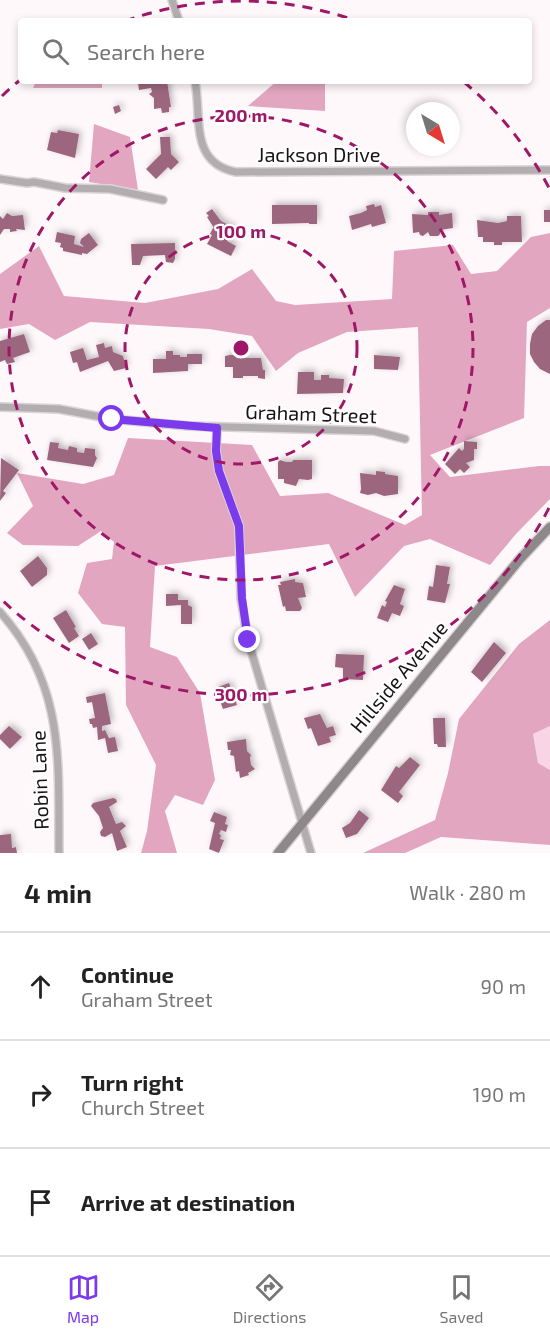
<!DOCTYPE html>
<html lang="en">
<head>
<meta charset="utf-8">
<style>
  body { margin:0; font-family:"Exo 2",sans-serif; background:#f6f6f6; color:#222 }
  .compass { position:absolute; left:406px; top:102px; width:54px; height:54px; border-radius:50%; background:#fff; box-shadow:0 3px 9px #0003; rotate:142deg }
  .stop { position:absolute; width:18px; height:18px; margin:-14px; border:4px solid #7c3aed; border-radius:50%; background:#fff }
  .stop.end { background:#7c3aed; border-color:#fff; box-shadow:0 2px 6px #0008 }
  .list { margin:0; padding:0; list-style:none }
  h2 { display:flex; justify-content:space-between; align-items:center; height:78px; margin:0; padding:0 24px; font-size:26px }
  h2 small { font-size:20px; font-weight:400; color:#767676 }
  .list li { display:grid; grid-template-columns:39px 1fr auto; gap:18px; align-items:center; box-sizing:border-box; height:108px; padding:0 24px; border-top:2px solid #e0e0e0 }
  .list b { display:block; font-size:22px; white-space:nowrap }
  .list p { margin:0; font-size:20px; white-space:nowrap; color:#767676 }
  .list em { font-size:20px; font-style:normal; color:#767676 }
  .icon { flex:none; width:33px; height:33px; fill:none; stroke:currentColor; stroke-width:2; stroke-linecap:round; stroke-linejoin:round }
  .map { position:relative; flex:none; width:550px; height:853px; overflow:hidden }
  .search { position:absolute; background:#fff; box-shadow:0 3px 9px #0003; left:18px; right:18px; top:18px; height:66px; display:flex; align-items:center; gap:15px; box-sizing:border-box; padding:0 21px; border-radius:6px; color:#767676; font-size:22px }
  .sheet { height:402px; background:#fff }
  nav { display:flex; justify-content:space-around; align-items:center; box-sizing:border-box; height:84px; border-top:2px solid #e0e0e0; background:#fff; font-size:16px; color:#767676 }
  nav a { display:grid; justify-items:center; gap:3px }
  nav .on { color:#7c3aed }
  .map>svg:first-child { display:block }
  .green { fill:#f9d4e4 }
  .forest { fill:#e2a6c0 }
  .building { fill:#9d667f; filter:url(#shadow) }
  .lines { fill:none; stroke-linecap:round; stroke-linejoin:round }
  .street-casing { stroke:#dad4d6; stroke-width:10 }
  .secondary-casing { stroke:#dad4d6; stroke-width:12 }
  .street { stroke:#b2adaf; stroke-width:7 }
  .secondary { stroke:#8f888b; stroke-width:9 }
  .route { stroke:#7c3aed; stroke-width:8 }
  .ring { fill:none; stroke:#9e1867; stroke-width:3; stroke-dasharray:10 8 }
  .labels { text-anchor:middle; stroke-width:4.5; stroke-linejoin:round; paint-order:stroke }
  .street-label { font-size:20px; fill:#181416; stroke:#fff }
  .centre { fill:#9e1867; stroke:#fff; stroke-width:3 }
  .ring-label { font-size:18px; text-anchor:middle; font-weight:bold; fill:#9e1867; stroke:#fff; stroke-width:4.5; stroke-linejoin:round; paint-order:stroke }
</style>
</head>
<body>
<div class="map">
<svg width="550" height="853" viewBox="0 0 550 853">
  <defs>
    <filter id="shadow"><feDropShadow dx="2.5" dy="-2.5" stdDeviation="3" flood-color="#0004"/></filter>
  </defs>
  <rect width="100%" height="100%" fill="#fff8fb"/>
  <path class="green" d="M550,726V770L538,763L533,734Z"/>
  <g class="forest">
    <path d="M36,81H102V88H33Z"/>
    <path d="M277,81H325V111L248,106Z"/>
    <path d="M94,124L130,137L138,190L89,182Z"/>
    <path d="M550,233V308L527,322L524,418L430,455L450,477L539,466H550V499L516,534L490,565L430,539L404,546L355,597L329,544L155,566L150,647L177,657L200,693L215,780L203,805L175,795L165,811L177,853H141L147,831L156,765L126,705L125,627L102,624L78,593L87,563L112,559L114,542L101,531L78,546L23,545L7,533L33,506L17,473L83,484L114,475L128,438L252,445L280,496L328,493L405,525L422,515L418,327L347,332L298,353L276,371L252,336L209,329L90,322L55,340L29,324L0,329V274L39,246L64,296L145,303L218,289L252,269L276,301L295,305L392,299L394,251L453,245L471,274L497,271L531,237Z"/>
    <path d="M550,620V726L533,734L538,763L550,770V845L441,837L405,853H363L435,820L448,773L459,719L519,644Z"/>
  </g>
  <g class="building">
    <path d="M148,81H167L171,107H169V112L162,113L161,108L154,109V98L149,94L152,92L151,88L139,90L138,83Z"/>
    <path d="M119,105L121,111L115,114L113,107Z"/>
    <path d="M58,130L79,134L75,158L47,150L51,132L57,133Z"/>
    <path d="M160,137H170L171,154L179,162L171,170L168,167L156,179L146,169L161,154Z"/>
    <path d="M374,204L375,207L381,205L386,223L372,227L371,224L352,230L349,216L361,213L367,210L366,206Z"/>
    <path d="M272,205H317V224H309V223L272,224Z"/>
    <path d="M212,209L221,221L234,228L227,241L236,246L231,256L207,244L212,235L210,234L213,228H214L207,217L209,216L206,213Z"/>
    <rect x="544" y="210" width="6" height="12"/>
    <path d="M428,212H439V215L452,213L453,228L440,230V234L438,236H430L428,232L423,236L420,235L419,232L413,233L412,214L428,215Z"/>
    <path d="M7,213L12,216L23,215L25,230L16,229L17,231L10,232V229H4L0,235V216L3,219Z"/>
    <path d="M507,216H521L522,242H502V245H494V242H483V237H478L477,220L498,223L507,221Z"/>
    <path d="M57,232L75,236L74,244L84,247L80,243L81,239L89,233L98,245L87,254L82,253V255L63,251V248L60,247L61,243L55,242Z"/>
    <path d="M175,243V259L173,263L166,262L165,255L143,256L140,265H132L131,244Z"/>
    <path d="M546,320H550V374L540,369L534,362L530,354V344L532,334L538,326Z"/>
    <path d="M24,334L30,352L13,358L15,362L7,364L5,360L0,362V341Z"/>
    <path d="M104,343L105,348L112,346L113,352L123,356L126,368L114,371L108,361L80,372L77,362L73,363L70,352L83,348L87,360L99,357L96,345Z"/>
    <path d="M166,351H173V355H180V357H187V354H202V364H188V371L153,373V359H166Z"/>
    <path d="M230,355H241L240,358H261L263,370H265V379L258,378V376H243V378H233V367H225V356Z"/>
    <path d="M374,355L400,357L398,370L374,369Z"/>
    <path d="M298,372H314V380H321V375H329V378L344,379L343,393L297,394Z"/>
    <path d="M464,441L477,442V449H474V460L466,463L470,467L464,473L460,469L455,474L445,464L459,448L462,451L464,449Z"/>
    <path d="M50,442L59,443L58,448L68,450L69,446L77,448V452L84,453L85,448L95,449V455L97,458L93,467L47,460Z"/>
    <path d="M1,458L19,470L3,491L6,493L0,501Z"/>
    <path d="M280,460L286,462H292L293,460H312V479L308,480L299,479L296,486L284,483V479H278V462Z"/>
    <path d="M376,471L385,472V474L398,476V494L384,496L376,493L368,495L360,493L361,489L360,473L376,475Z"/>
    <path d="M38,556L47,568V575L32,587L20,571Z"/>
    <path d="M436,565L450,567L447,584H450L445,603L427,600L429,586L433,587Z"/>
    <path d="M295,579V582L303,583L306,597L298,598L302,608L300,611H286L285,606L283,607L278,585H281L280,582Z"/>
    <path d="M394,585L405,589L400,604L404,606L400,616L392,613L388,622L377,618L382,605L385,607L387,602L385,601Z"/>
    <path d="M166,594H178V600H188V605L192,607V624H181V605L166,606Z"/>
    <path d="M66,610L76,627L74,628L79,636L69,643L53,618Z"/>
    <path d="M91,633L98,644L89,650L82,639Z"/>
    <path d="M494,642L506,653L482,682L471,672Z"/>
    <path d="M336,654L364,655L363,680L343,679V668L335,667Z"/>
    <path d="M229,683L237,705L223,709L215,688Z"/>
    <path d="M105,693L111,724L102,726V731L105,730L109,738L115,737L118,751L108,753L105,738L98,740L97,727L93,728L92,724H90L89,719L95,718L92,702L87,703L86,697Z"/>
    <path d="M320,714L327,728L333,726L336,735L329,737L331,742L318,746L311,728L308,729L304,718Z"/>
    <path d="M433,718H445L446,747H438L437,744H434Z"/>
    <path d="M9,726L22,737L10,749L0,739V735Z"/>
    <path d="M246,739L247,751L251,755L250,758L251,765L255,769L248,773L249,775L240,778L239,771L236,772L234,756L230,755L231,750H228L227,742Z"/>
    <path d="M410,757L420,765L399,792L403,796L398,803L381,790L396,766L399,768Z"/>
    <path d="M113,798L116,799L117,802L109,807L116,824L122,822L126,826L120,831L127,847L117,851L112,833L105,837L101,836L100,832L103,828L99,816L91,806L93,803Z"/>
    <path d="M359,810L369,818L357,834L346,838L342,828L350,823Z"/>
    <path d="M214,812L227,817L225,824L228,825L226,832L221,830L219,834L221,835L220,839L224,840L219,853L209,849L215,823L210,821Z"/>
    <path d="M11,834L12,848L16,847L17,853H0V835Z"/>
  </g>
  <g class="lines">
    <defs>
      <g id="street">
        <path d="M172,0L179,21"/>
        <path d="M195,81C202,117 189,163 236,172L550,170"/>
        <path d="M0,179L27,183L34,182L65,188L110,189L163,200"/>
        <path d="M0,407L59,409L112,419L188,426L374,431L405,439"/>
        <path d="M217,428L216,451L219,471L239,526L241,599L248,640L311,853"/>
        <path d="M0,612C66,686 58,761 59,853"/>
      </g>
      <path id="secondary" d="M278,853L520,559L550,527"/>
    </defs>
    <use href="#street" class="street-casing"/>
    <use href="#secondary" class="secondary-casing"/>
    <use href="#street" class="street"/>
    <use href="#secondary" class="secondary"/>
  </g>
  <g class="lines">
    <path class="route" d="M112,419L217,428L216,451L219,471L239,526L242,598L248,640"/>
  </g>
  <g class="ring">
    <circle cx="241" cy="348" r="116"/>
    <circle cx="241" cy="348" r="232"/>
    <path d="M549 508A347 347 0 0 1 2 600M2 96A347 347 0 0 1 20 80M125 21A347 347 0 0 1 357 21M464 82A347 347 0 0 1 549 188"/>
  </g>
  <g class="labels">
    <g class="street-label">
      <text x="319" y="162">Jackson Drive</text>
      <text transform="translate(311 414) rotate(2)" y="7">Graham Street</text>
      <text transform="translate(399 677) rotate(-50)" y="7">Hillside Avenue</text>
      <text transform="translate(40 780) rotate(-92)" y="7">Robin Lane</text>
    </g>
  </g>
  <circle cx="241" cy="348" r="9" class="centre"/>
  <g class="ring-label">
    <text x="241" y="122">200 m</text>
    <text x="241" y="238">100 m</text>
    <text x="241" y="701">300 m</text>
  </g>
</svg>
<svg class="compass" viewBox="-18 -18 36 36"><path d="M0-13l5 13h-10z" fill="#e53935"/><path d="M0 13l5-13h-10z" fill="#767676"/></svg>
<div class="stop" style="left:112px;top:419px"></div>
<div class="stop end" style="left:248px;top:640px"></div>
<div class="search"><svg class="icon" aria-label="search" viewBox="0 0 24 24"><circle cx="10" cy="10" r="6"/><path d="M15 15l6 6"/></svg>Search here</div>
</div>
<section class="sheet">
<h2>4 min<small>Walk · 280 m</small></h2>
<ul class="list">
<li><svg class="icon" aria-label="ahead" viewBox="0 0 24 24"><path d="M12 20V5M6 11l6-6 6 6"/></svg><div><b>Continue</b><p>Graham Street</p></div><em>90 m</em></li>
<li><svg class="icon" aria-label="right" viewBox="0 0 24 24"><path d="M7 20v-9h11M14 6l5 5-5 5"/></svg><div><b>Turn right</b><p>Church Street</p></div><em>190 m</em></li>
<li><svg class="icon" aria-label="arrive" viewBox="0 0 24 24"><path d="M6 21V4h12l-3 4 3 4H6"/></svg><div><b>Arrive at destination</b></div></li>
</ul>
</section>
<nav>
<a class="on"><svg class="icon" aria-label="map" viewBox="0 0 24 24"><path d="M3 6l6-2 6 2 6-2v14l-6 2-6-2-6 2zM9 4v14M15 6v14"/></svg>Map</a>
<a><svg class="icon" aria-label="directions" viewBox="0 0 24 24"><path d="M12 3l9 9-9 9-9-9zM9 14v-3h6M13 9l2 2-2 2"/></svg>Directions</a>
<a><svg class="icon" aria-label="saved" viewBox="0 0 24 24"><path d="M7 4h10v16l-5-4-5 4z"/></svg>Saved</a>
</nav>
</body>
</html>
